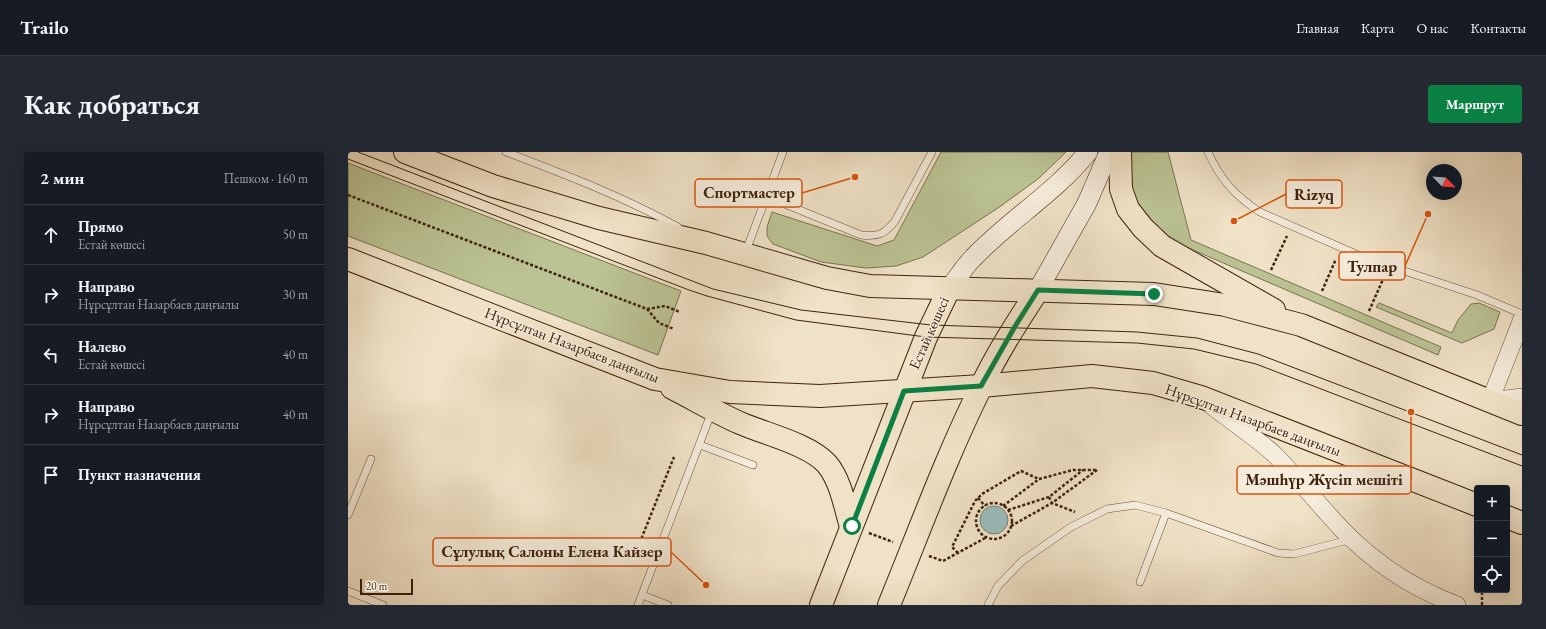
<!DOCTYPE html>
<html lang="ru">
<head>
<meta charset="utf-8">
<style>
  body { margin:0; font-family:"EB Garamond",serif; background:#242831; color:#f1f3f6 }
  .controls { position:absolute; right:12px; bottom:12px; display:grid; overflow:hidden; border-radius:4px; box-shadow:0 4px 16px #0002 }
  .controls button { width:36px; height:36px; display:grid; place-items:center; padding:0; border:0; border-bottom:1px solid #363941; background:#171b24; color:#f1f3f6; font:20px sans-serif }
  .compass { position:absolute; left:1078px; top:12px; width:36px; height:36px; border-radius:50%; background:#171b24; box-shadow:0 4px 16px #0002; rotate:115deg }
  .scale { position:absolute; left:12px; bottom:10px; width:53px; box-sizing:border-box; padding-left:4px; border:2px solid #3e230c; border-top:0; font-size:11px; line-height:14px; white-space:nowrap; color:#3e230c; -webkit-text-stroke:3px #f5ecdb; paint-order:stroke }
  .stop { position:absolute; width:12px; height:12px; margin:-9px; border:3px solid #0b8043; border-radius:50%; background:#fff }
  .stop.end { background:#0b8043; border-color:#fff; box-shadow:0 1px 4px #0008 }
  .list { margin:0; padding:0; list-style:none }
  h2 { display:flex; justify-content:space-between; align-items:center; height:52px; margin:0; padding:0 16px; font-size:17px }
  h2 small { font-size:13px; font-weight:400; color:#9ea1a6 }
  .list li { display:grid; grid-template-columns:26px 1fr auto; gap:12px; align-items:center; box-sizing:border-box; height:60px; padding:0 16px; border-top:1px solid #363941 }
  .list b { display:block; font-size:15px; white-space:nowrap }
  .list p { margin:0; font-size:13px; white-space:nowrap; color:#9ea1a6 }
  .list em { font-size:13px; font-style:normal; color:#9ea1a6 }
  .icon { flex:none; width:22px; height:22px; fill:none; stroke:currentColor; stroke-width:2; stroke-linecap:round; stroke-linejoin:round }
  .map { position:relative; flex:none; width:1174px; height:453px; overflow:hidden; border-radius:4px }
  header { display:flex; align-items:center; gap:24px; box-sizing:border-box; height:56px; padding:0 20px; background:#171b24; border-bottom:1px solid #363941 }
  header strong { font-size:19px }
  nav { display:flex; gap:22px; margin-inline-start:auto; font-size:14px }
  .intro { display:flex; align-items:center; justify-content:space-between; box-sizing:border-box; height:96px; padding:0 24px }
  h1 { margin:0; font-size:28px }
  .button { padding:10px 18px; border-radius:4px; background:#0b8043; color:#fff; font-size:14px; font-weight:700 }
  main { display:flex; gap:24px; padding:0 24px }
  aside { flex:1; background:#171b24; border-radius:4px; box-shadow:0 4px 16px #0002 }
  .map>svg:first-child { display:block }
  .green { fill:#bbc394; stroke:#7c7350 }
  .water { fill:#9cbcbc; stroke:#767f76 }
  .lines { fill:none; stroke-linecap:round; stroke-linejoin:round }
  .service-casing { stroke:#6a533b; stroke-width:8 }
  .tertiary-casing { stroke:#6a533b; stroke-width:18 }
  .secondary-casing { stroke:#3e230c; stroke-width:20 }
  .primary-casing { stroke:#3e230c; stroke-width:24 }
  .path { stroke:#3e230c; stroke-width:2.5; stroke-dasharray:3 2; stroke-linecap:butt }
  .service { stroke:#f5ecdb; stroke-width:7 }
  .tertiary { stroke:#f5ecdb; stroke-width:17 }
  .secondary { stroke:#f5ecdb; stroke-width:19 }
  .primary { stroke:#f0e2c7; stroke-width:22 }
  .tram { stroke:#3e230c; stroke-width:1 }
  .route { stroke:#0b8043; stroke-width:5 }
  .labels { text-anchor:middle; stroke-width:3; stroke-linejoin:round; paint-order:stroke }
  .street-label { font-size:15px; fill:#3e230c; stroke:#f5ecdb }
  .leader { fill:none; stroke:#d7540c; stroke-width:1.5 }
  .callout-dot { fill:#d7540c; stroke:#f5ecdb; stroke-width:1.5 }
  .callout { fill:#f5ecdb; stroke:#d7540c; stroke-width:1.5 }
  .callout-label { font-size:16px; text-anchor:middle; font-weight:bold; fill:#3e230c }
</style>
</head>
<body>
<header>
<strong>Trailo</strong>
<nav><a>Главная</a><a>Карта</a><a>О нас</a><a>Контакты</a></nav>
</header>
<div class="intro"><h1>Как добраться</h1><a class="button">Маршрут</a></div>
<main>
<aside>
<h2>2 мин<small>Пешком · 160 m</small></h2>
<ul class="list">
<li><svg class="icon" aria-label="ahead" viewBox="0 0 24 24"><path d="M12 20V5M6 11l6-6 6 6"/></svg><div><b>Прямо</b><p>Естай көшесі</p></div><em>50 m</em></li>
<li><svg class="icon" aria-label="right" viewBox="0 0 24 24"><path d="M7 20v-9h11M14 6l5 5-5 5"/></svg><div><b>Направо</b><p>Нұрсұлтан Назарбаев даңғылы</p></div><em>30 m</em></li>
<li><svg class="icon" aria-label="left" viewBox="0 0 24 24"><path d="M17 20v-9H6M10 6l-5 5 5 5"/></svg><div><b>Налево</b><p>Естай көшесі</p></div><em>40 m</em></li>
<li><svg class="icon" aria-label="right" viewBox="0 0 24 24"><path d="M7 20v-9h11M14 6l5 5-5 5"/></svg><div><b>Направо</b><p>Нұрсұлтан Назарбаев даңғылы</p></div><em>40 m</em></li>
<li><svg class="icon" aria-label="arrive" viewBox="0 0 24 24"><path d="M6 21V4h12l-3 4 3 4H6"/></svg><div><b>Пункт назначения</b></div></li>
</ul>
</aside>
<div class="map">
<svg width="1174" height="453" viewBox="0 0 1174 453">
  <rect width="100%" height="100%" fill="#f0e2c7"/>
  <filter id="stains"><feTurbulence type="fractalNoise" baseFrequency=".005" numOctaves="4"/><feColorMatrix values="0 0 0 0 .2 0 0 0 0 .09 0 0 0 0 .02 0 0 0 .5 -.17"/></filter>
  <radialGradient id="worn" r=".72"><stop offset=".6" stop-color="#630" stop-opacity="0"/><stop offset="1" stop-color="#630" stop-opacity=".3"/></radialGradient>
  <g class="green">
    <path d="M593,0H718L690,27L650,56L575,105L548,114L518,116L473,110L425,92L419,84V75L424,60L529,94L546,88Z"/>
    <path d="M781,0H820L843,88L1093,195L1090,203L824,89L804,73L785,46Z"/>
    <path d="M0,11L333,139L310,203L0,84Z"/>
    <path d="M1031,151L1104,181L1110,168L1123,152L1131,151L1152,160L1146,177L1114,191L1028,155Z"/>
  </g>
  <circle class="water" cx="646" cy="368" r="14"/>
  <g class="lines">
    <defs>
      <g id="service">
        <path d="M158,0C218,23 274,44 330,75"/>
        <path d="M860,0C872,27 887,44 912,60L1017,106L1129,143L1174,162"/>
        <path d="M417,44L513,83C530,85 537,82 547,69L584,0"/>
        <path d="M398,99L435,0"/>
        <path d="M352,293L405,313"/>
        <path d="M0,363L23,307"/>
        <path d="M792,430L818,361"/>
        <path d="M0,439L35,453"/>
        <path d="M294,443L320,453"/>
        <path d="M290,453L364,259"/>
        <path d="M640,453L650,434L674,409L723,375L759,357L787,353L818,361L930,401L946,402L1004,387"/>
      </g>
      <g id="tertiary">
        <path d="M1174,167L1142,249L1174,245"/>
        <path d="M864,254C884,270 907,285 926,302C945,321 961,341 979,361C1014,402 1058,434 1109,453"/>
      </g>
      <g id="secondary">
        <path d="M601,137C609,127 616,115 625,106C661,68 707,41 740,0"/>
        <path d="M690,138L739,51L761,0"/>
      </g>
      <g id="primary">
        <path d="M57,0L145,34L251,66L358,91L479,126L522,134L806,142L877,153L953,173L1174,262"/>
        <path d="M772,0L773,37L780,57L795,76L814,94L926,158"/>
        <path d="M0,107L307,227L382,240L472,244L633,234L744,224L805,231L853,245L1129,353"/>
        <path d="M324,236C346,247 369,261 392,271C417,282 461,292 479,312C493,329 497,355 503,375"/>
        <path d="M1159,365L1174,371"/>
        <path d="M473,453L578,185L601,137"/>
        <path d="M541,453C571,380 598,305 633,235C649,201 670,169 690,138"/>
      </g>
    </defs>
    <use href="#service" class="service-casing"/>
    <use href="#tertiary" class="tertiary-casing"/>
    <use href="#secondary" class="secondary-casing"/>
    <use href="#primary" class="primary-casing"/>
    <g class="path">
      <path d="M0,43L299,157L311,171L326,177"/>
      <path d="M923,118L939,84"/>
      <path d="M974,139L988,107"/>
      <path d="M299,157L317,154L332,160"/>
      <path d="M1021,159L1036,125"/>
      <path d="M701,345L704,351L727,360"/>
      <path d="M630,346L637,354"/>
      <circle cx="646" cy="369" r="18"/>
      <path d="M655,354L691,327L725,318H749"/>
      <path d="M660,358L701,345L735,318"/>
      <path d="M663,374L704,351L749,318"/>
      <path d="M521,381L545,390"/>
      <path d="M610,401L604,395L627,349L634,342L673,319L691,327"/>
      <path d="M581,404L595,409L639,385"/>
      <path d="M286,405L326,305"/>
      <path d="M1134,453V438"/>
    </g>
    <use href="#service" class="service"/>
    <use href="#tertiary" class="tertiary"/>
    <use href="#secondary" class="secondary"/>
    <use href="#primary" class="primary"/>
    <g class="tram">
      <path d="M10,0L365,137L453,158L583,173L789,180L849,186L910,202L1174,303"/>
      <path d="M0,7L341,138L359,144L448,168L578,185L789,191L846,197L908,212L1174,314"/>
    </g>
  </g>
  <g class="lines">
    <path class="route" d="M504,374L556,239L633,234L666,176L690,138L806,142"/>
  </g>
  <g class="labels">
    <g class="street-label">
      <text transform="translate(581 181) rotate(-66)" y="5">Естай көшесі</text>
      <text transform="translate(224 193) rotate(21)" y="5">Нұрсұлтан Назарбаев даңғылы</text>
      <text transform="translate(905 268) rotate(20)" y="5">Нұрсұлтан Назарбаев даңғылы</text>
    </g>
  </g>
  <path class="leader" d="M507 25L454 41M886 69L938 42M1080 62L1057 114M1063 260L1063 328M358 433L323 400"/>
  <g class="callout-dot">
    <circle cx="507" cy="25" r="4"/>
    <circle cx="886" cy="69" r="4"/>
    <circle cx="1080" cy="62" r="4"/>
    <circle cx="1063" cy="260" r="4"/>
    <circle cx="358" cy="433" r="4"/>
  </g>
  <g class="callout">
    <rect x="347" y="27" width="107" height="28" rx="4"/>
    <rect x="938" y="28" width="56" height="28" rx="4"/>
    <rect x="991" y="100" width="66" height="28" rx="4"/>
    <rect x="889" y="314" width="174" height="28" rx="4"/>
    <rect x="85" y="386" width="238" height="28" rx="4"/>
  </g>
  <g class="callout-label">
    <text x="401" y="46">Спортмастер</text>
    <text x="966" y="48">Rizyq</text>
    <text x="1024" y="120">Тулпар</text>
    <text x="976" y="333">Мәшһүр Жүсіп мешіті</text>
    <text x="204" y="405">Сұлулық Салоны Елена Кайзер</text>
  </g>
  <rect width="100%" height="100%" filter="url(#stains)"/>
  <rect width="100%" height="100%" fill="url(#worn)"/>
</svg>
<div class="controls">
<button>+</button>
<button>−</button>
<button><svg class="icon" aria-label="locate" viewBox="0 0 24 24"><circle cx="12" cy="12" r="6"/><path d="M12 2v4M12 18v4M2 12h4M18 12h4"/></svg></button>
</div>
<svg class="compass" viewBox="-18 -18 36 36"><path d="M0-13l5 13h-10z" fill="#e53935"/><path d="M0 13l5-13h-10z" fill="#9ea1a6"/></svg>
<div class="scale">20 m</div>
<div class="stop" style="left:504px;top:374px"></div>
<div class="stop end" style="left:806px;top:142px"></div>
</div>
</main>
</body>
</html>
